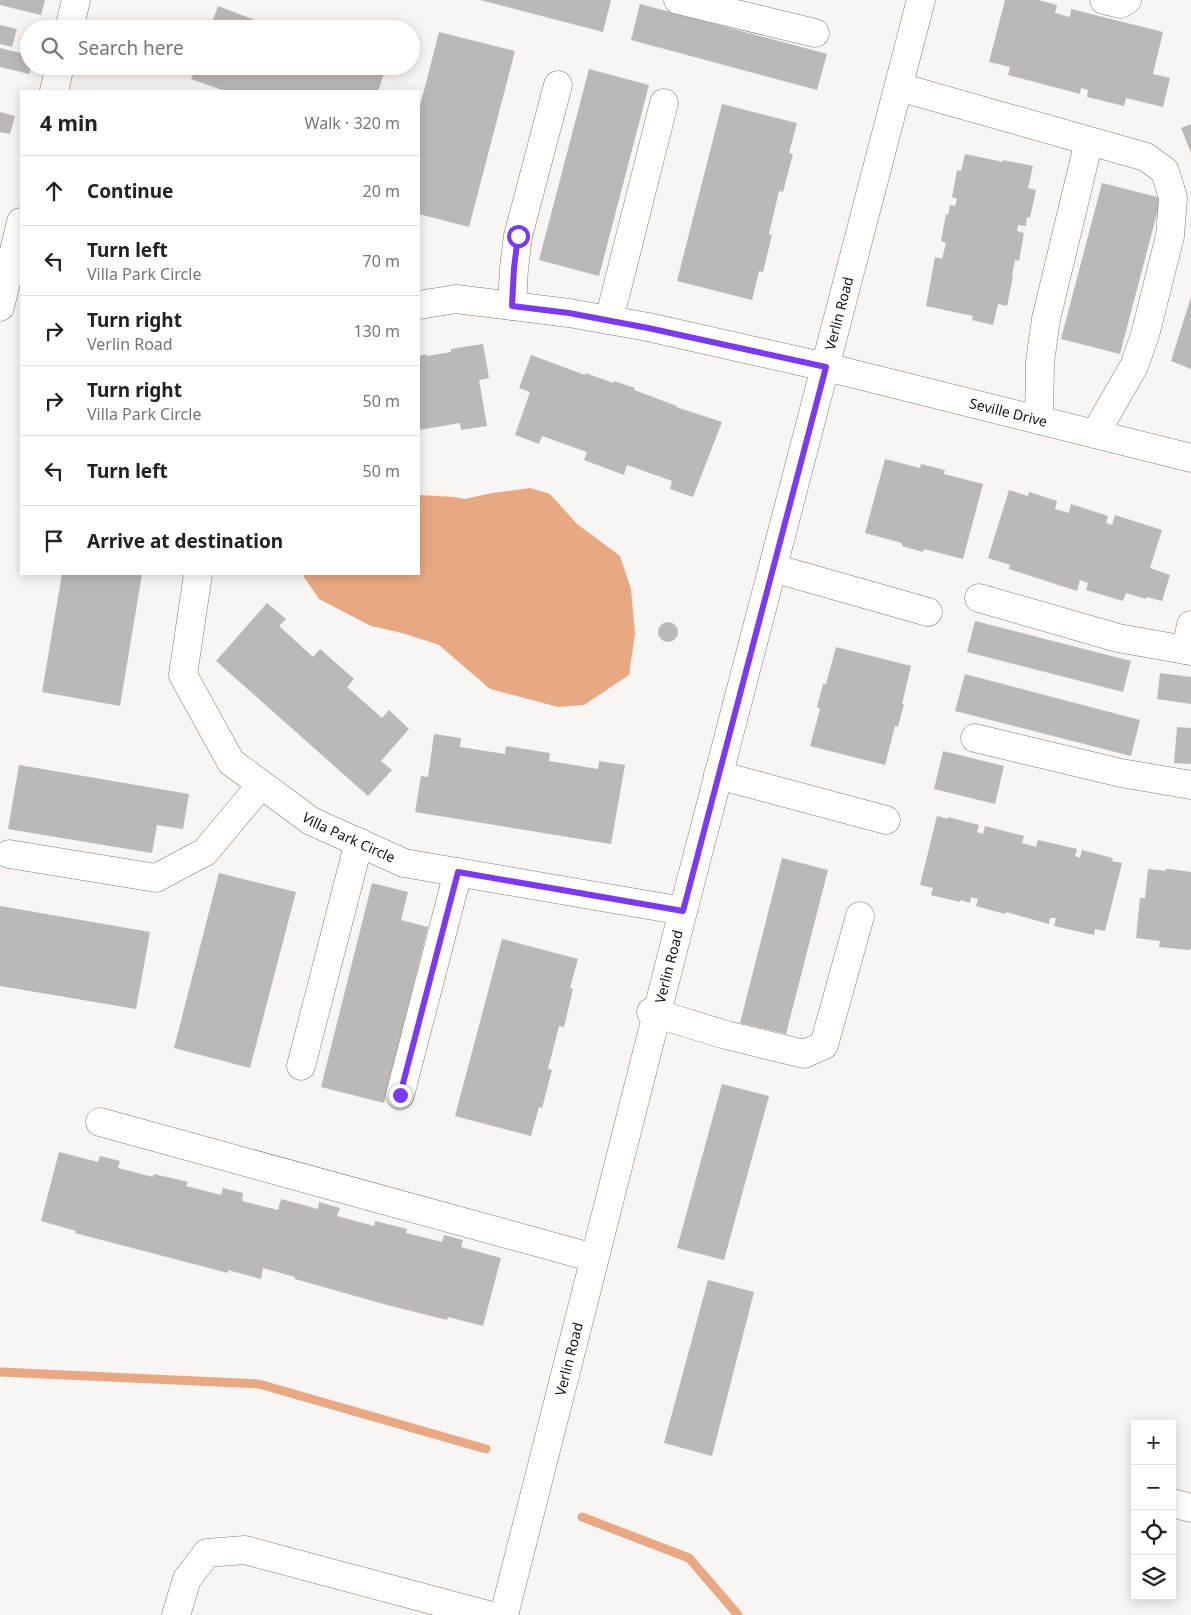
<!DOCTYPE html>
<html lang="en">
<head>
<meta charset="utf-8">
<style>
  body { margin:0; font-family:"Noto Sans",sans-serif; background:#f6f6f6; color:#222 }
  .controls { position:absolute; right:15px; bottom:15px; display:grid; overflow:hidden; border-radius:0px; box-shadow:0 2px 12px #0003 }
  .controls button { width:45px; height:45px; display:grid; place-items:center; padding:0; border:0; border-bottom:1px solid #e0e0e0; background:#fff; color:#222; font:25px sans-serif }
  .stop { position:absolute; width:15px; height:15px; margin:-11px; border:4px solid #7c3aed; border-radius:50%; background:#fff }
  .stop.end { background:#7c3aed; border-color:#fff; box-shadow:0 1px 5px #0008 }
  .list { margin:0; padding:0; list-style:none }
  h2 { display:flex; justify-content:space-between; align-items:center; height:65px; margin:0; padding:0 20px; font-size:21px }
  h2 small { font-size:16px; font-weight:400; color:#767676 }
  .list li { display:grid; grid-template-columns:32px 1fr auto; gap:15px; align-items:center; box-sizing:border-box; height:70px; padding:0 20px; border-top:1px solid #e0e0e0 }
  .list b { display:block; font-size:19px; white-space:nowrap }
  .list p { margin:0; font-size:16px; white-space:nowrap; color:#767676 }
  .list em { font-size:16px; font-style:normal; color:#767676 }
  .icon { flex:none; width:28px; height:28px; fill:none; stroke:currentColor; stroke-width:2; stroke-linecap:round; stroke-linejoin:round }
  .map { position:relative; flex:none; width:1191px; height:1615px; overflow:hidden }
  .search { position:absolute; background:#fff; box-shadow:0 2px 12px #0003; left:20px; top:20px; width:400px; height:55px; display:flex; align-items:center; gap:12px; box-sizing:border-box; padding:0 18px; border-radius:28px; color:#767676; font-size:19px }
  .panel { position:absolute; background:#fff; box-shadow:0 2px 12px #0003; left:20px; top:90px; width:400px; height:485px; border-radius:0px }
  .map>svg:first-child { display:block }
  .water { fill:#e8a884 }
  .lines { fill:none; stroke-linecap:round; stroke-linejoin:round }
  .stream { stroke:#e8a884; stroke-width:9 }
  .building { fill:#bcb8b6 }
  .minor-casing { stroke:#7e7a78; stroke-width:29 }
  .minor { stroke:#fff; stroke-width:28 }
  .route { stroke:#7c3aed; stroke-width:6 }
  .labels { text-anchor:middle; stroke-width:4.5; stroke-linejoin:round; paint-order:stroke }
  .street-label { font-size:14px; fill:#121110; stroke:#fff }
</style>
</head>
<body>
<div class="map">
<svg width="1191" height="1615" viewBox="0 0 1191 1615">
  <rect width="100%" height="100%" fill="#f9f5f2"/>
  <path class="water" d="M530,488L550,494L577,524L620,556L631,589L635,634L629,675L584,705L558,707L490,689L439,645L402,633L371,626L319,599L304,577L303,574H419V495L454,497L465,499L492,493Z"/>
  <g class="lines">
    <g class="stream">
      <path d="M0,1372L259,1384L486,1449"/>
      <path d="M582,1517L689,1558L738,1615"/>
    </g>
  </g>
  <g class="building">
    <path d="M0,0H45L41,15L0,5Z"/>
    <path d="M480,0H611L603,32Z"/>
    <path d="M1005,0H1038L1057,5L1055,13L1070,17L1071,9L1163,32L1153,74L1170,78L1163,107L1126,98L1124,106L1087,97L1088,90L1081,88L1080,94L1008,75L1010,67L989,62Z"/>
    <path d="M640,4L827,54L817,90L631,40Z"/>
    <path d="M218,6L278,29H210Z"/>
    <path d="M0,25L17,29L12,47L0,44Z"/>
    <path d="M439,32L515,51L469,227L419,214V110Z"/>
    <path d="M0,48L29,55V66H31L29,74L0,67Z"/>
    <path d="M196,66H381L386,68L378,91H225L191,79Z"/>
    <path d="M589,69L649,85L599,276L539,260Z"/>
    <path d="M722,104L797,123L789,153L793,154L783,192L779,191L769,234L772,235L763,272L759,271L752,300L677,281Z"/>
    <path d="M0,112L15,116L10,134L0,132Z"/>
    <path d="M1191,124V153L1181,128Z"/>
    <path d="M965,154L1003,162V160L1033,166L1028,188L1036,190L1030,218L1027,217L1026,226L1018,225L1017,231L1024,233L1019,261L1015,260L1012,276H1013L1007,306L998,304L993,325L972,320L973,316L926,306L935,257L942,259L946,243L941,241L946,214L948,215L950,205L955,206L957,199L952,197L957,170L961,171Z"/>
    <path d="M1102,183L1161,198L1120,354L1061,339Z"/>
    <path d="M1191,297V369L1171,361Z"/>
    <path d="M483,344L489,378L479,380L487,426L461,430L460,423L419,430V356L426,354L427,356L451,352V349Z"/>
    <path d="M531,355L585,375V373L614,383V381L635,388L634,390L677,406L676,407L722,422L693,497L670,489L672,481L627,465L624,475L584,460L587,452L542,436L539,444L515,435L530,392L519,388Z"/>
    <path d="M885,459L920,468L921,464L945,470L944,474L983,484L963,559L924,549L923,552L902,546V543L865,533Z"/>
    <path d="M1009,490L1028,496L1029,492L1057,501L1055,509L1069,513L1071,504L1108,516L1106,523L1112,525L1115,515L1162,530L1150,568L1170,575L1162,601L1147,597L1146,599L1126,593L1123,601L1086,590L1088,583L1080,580L1077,591L1009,569L1010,565L988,558Z"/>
    <path d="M62,574H142L120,706L42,692Z"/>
    <path d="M267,603L286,619L279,626L313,657L320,649L354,679L347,687L382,718L389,710L409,729L381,761L392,770L368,796L216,661Z"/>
    <path d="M975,621L1131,661L1123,692L967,652Z"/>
    <circle cx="668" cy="632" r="10"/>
    <path d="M836,647L911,666L902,704H904L898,727L895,726L885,765L810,746L820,709L817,707L823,684H826Z"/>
    <path d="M1160,673L1191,677V704L1157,699Z"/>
    <path d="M965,674L1140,720L1131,756L955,711Z"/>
    <path d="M1177,727L1191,728V764L1174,763Z"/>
    <path d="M434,734L461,738L460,747L505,754L506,746L550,753L549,761L598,769L599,761L625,765L611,844L415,812L421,776L428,777Z"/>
    <path d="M943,751L1004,766L995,804L934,789Z"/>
    <path d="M19,765L189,794L183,829L157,825L152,853L8,829Z"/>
    <path d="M937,816L948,819V817L979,825L977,832L983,834L985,826L1024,836L1022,843L1036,847L1038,840L1077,849L1075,856L1080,858L1082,850L1113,858L1112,861L1122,863L1105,931L1095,929L1094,935L1054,926L1056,918H1050L1049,924L1006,912L1005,914L976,906L978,899L971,897L970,903L961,900L960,902L931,895L933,888L920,885Z"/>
    <path d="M782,858L828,870L786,1034L740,1023Z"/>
    <path d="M1148,869L1166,871V869H1169L1191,872V948L1189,950L1159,947L1160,941L1136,938L1140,898H1145Z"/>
    <path d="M219,873L296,892L250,1068L174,1048Z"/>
    <path d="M372,883L408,892L401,920L428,927L384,1103L321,1087Z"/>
    <path d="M0,906L150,932L136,1009L0,986Z"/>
    <path d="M502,939L578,959L570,988L573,989L564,1027L559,1026L548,1069L552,1070L542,1108L539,1107L531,1136L455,1116Z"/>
    <path d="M722,1084L769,1096L724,1260L677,1248Z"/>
    <path d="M59,1152L98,1162L100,1156L120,1161L118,1168L153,1177L154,1174L188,1182L186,1186L221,1195L223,1188L243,1193L242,1201L278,1210L281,1199L318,1209L319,1202L340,1208L337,1216L374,1226L375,1221L407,1229L406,1233L442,1242L444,1235L463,1240L461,1247L501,1258L483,1326L448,1317L447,1320L387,1305L295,1279V1277L263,1268L261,1279L228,1270V1273L75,1233L76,1231L41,1221Z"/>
    <path d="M708,1280L754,1292L712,1456L664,1443Z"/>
  </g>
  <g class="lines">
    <defs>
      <g id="minor">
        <path d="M678,0L815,33"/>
        <path d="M1104,0L1120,4L1127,0"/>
        <path d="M69,29L76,0"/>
        <path d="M899,87L1146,157L1165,171L1173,198L1170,236L1145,335L1134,366L1095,434"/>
        <path d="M54,91L60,66"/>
        <path id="s1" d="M419,305L456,299L569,313L648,327L826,367L1191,458"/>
        <path d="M512,306L514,268L518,236L558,85"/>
        <path d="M0,307L21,222"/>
        <path d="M609,320L664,103"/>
        <path d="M1039,420L1040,362L1046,319L1089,141"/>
        <path d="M773,568L928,612"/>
        <path id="s2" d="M198,574L183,675L231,762L311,821L404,863L683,911"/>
        <path d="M979,598L1118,638L1191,651"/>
        <path d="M1186,650L1191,625"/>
        <path d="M975,738L1121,773L1191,785"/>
        <path d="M718,775L886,820"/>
        <path d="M9,854L156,878L205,852L261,785"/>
        <path d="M651,1012L726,1035L804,1054L824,1045L860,916"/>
        <path d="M301,1066L359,842"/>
        <path d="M400,1095L458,872"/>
        <path d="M100,1122L594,1258"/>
        <path d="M1172,1503L1191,1508"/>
        <path d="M176,1615L187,1579L207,1553L245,1550L488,1615"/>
        <path id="s3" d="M504,1615L683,911L921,0"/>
      </g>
    </defs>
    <use href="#minor" class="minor-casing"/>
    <use href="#minor" class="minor"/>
  </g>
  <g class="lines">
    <path class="route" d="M400,1095L458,872L683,911L826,367L648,328L569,313L512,306L514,268L518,236"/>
  </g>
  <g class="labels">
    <g class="street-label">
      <text dy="5" stroke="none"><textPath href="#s3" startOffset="1344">Verlin Road</textPath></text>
      <text dy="5" stroke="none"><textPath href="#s1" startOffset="602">Seville Drive</textPath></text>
      <text dy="5" stroke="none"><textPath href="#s2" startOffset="342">Villa Park Circle</textPath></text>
      <text dy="5" stroke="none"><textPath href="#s3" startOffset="669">Verlin Road</textPath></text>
      <text dy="5" stroke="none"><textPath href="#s3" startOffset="264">Verlin Road</textPath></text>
    </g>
  </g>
</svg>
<div class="controls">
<button>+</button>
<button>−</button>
<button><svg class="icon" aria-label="locate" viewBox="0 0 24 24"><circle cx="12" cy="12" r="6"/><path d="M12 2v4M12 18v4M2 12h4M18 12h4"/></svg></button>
<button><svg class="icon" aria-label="layers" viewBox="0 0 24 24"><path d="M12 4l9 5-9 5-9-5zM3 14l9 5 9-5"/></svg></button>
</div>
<div class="stop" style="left:518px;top:236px"></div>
<div class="stop end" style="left:400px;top:1095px"></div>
<div class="search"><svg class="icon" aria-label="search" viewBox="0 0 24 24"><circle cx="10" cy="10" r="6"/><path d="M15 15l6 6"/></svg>Search here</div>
<section class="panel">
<h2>4 min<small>Walk · 320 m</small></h2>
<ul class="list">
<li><svg class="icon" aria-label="ahead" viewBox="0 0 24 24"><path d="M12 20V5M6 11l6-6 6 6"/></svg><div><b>Continue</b></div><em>20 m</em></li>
<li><svg class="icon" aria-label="left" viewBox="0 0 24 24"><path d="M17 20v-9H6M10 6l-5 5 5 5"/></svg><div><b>Turn left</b><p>Villa Park Circle</p></div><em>70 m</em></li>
<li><svg class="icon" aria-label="right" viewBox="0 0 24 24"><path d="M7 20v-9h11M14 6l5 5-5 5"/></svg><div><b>Turn right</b><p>Verlin Road</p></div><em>130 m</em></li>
<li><svg class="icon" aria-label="right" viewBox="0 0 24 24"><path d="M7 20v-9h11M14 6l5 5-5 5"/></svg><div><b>Turn right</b><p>Villa Park Circle</p></div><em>50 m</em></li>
<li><svg class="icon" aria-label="left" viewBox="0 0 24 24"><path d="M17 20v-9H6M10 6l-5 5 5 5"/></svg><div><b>Turn left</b></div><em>50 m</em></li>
<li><svg class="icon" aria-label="arrive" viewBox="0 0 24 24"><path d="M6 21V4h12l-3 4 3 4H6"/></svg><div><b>Arrive at destination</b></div></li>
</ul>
</section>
</div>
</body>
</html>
